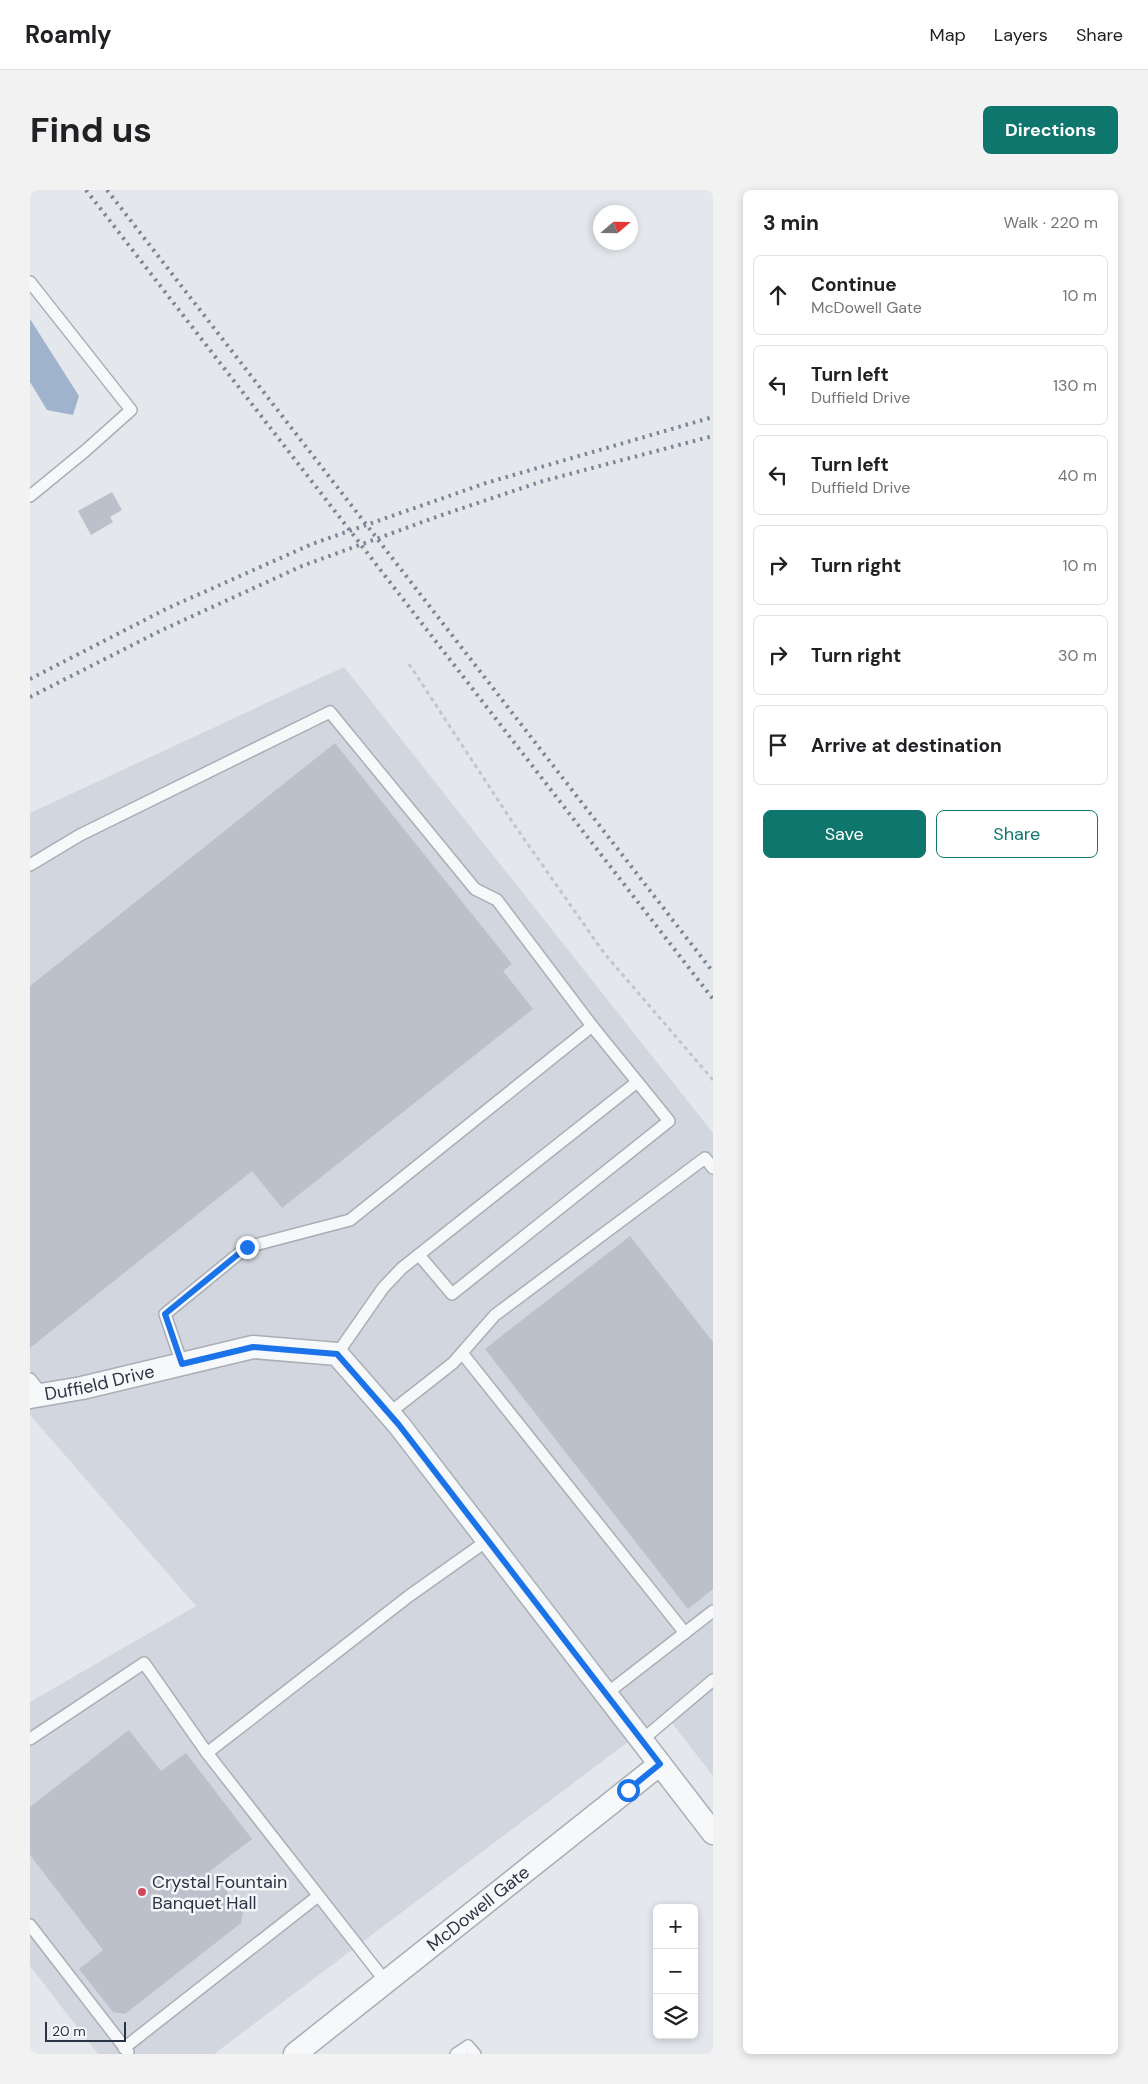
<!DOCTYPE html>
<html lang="en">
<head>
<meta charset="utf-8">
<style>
  body { margin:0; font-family:"DM Sans",sans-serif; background:#f2f2f2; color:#202124 }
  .controls { position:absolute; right:15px; bottom:15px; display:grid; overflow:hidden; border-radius:8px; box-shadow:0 2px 8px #0003 }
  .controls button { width:45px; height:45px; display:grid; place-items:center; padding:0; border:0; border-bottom:1px solid #e0e0e0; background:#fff; color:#202124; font:25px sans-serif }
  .compass { position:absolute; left:563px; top:15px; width:45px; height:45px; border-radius:50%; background:#fff; box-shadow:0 2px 8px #0003; rotate:70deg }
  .scale { position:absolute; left:15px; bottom:12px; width:81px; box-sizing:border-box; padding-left:5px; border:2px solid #2b3445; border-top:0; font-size:14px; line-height:18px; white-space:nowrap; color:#2b3445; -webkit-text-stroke:4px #f4f6f9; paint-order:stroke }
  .stop { position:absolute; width:15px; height:15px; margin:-11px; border:4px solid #1a73e8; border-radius:50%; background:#fff }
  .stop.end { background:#1a73e8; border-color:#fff; box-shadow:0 1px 5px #0008 }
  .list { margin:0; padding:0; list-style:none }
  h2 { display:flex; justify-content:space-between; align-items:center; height:65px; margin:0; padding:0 20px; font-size:21px }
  h2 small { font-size:16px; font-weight:400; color:#757577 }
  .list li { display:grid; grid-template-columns:32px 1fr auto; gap:15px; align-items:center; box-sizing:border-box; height:80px; margin:0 10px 10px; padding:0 10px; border:1px solid #e0e0e0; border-radius:8px }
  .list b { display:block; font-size:19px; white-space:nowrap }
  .list p { margin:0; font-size:16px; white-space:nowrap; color:#757577 }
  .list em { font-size:16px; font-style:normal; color:#757577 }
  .actions { display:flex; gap:10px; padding:15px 20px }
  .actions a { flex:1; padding:11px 0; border:1px solid #0f766e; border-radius:8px; text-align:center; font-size:18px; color:#0f766e }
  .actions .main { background:#0f766e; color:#fff }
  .icon { flex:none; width:28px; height:28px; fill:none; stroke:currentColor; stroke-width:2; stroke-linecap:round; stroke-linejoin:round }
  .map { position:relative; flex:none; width:683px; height:1864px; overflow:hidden; border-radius:8px }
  header { display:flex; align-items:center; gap:30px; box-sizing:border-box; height:70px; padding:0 25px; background:#fff; border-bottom:1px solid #e0e0e0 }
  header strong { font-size:24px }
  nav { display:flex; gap:28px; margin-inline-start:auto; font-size:18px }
  .intro { display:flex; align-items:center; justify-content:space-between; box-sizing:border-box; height:120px; padding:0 30px }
  h1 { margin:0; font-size:35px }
  .button { padding:12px 22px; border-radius:8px; background:#0f766e; color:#fff; font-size:18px; font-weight:700 }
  main { display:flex; gap:30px; padding:0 30px }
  aside { flex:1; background:#fff; border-radius:8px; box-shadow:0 2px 8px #0003 }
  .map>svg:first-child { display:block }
  .built { fill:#d2d6de }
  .water { fill:#9fb4cc }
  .building { fill:#bbc0ca }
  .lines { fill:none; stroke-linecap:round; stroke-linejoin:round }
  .lane-casing { stroke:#a9aeb7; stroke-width:14 }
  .street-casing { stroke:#a9aeb7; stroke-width:25 }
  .path { stroke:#c2c5cb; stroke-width:3; stroke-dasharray:4 4; stroke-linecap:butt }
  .lane { stroke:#f7f8fa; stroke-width:11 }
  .street { stroke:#f7f8fa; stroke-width:22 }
  .rail { stroke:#7d8696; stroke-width:4; stroke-dasharray:2.5 5; stroke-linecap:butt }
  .route { stroke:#1a73e8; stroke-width:6 }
  .poi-dot { fill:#d1495b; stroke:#f4f6f9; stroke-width:2 }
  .labels { text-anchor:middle; stroke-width:5; stroke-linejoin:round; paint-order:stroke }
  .street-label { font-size:18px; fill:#2b3445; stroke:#f4f6f9 }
  .poi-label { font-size:18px; fill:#2b3445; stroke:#f4f6f9; text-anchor:start }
</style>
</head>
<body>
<header>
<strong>Roamly</strong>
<nav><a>Map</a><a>Layers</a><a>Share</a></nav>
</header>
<div class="intro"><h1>Find us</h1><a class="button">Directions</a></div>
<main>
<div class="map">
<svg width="683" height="1864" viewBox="0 0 683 1864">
  <rect width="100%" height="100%" fill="#e4e7ec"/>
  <path class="built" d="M314,477L683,943V1586L635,1524L184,1864H68L0,1776V1512L166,1416L0,1225V623Z"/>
  <path class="water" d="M0,129L49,206L43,225L17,220L0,192Z"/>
  <g class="building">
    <path d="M82,302L92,320L80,327L83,332L61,345L48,321Z"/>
    <path d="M305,553L482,774L473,781L503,819L252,1018L222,981L0,1158V796Z"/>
    <path d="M600,1046L683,1152V1399L658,1419L455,1159Z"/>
    <path d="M99,1540L131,1581L156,1563L222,1649L180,1681L213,1722L211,1733L95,1824L83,1822L49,1779L73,1760L0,1665V1617Z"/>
  </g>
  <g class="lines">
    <defs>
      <g id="lane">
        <path d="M0,92L101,220L55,261L0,306"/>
        <path d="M0,675L50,645L300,522L445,699L467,710L562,836L320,1030L217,1057L135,1124L152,1174"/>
        <path d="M389,1065L422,1104L639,931L562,836"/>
        <path d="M432,1163L655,1443"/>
        <path d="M307,1164L353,1098L372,1078L607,892"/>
        <path d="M0,1189L12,1204"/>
        <path d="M358,1224L423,1173L465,1125L675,968L683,978"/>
        <path d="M576,1504L683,1421"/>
        <path d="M0,1549L114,1473L177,1563L356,1792"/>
        <path d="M612,1550L683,1490"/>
        <path d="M177,1563L379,1406L458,1350"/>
        <path d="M0,1735L98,1862"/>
        <path d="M94,1858L288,1706"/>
        <path d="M426,1864L438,1856L445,1864"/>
      </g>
      <g id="street">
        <path id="s1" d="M0,1207L52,1198L223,1157L307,1164L369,1235L683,1643"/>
        <path id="s2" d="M265,1864L630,1574"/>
      </g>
    </defs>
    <use href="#lane" class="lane-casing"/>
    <use href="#street" class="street-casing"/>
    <path class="path" d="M379,474L483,633L574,763L683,890"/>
    <use href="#lane" class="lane"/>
    <use href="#street" class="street"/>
    <g class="rail">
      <path d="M56,0L683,809"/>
      <path d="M77,0L683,782"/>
      <path d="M0,489L138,418L282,354L456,293L683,227"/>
      <path d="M0,507L132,440L272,376L409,326L513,291L683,246"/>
    </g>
  </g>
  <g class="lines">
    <path class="route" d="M217,1057L135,1124L152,1174L223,1157L307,1164L369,1235L630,1574L598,1600"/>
  </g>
  <circle class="poi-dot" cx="112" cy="1702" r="5"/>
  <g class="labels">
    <g class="street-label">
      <text dy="6" stroke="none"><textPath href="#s1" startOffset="71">Duffield Drive</textPath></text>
      <text dy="6" stroke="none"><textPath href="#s2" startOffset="234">McDowell Gate</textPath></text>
    </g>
    <g class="poi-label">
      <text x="122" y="1698">Crystal Fountain<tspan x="122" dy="21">Banquet Hall</tspan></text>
    </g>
  </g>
</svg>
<div class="controls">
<button>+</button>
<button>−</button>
<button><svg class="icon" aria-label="layers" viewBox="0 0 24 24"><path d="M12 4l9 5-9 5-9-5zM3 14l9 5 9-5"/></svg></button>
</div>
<svg class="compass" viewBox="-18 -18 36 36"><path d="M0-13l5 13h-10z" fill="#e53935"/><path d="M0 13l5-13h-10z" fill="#757577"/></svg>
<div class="scale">20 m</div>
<div class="stop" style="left:598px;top:1600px"></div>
<div class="stop end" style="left:217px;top:1057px"></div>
</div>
<aside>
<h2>3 min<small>Walk · 220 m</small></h2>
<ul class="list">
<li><svg class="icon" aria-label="ahead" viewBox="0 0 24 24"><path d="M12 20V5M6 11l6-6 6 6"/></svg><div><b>Continue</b><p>McDowell Gate</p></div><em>10 m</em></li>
<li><svg class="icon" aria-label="left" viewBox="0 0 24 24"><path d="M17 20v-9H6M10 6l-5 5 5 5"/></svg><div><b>Turn left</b><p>Duffield Drive</p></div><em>130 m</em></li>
<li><svg class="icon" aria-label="left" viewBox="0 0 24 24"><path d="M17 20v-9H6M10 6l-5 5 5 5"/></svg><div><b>Turn left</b><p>Duffield Drive</p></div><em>40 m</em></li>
<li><svg class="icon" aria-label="right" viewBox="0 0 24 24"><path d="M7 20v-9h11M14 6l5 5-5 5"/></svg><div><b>Turn right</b></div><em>10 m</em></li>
<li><svg class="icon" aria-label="right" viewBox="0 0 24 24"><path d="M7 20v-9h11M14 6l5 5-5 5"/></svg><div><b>Turn right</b></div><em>30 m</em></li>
<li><svg class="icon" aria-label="arrive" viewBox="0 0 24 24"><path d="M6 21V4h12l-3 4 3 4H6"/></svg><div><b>Arrive at destination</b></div></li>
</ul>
<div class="actions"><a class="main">Save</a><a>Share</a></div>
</aside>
</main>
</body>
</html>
